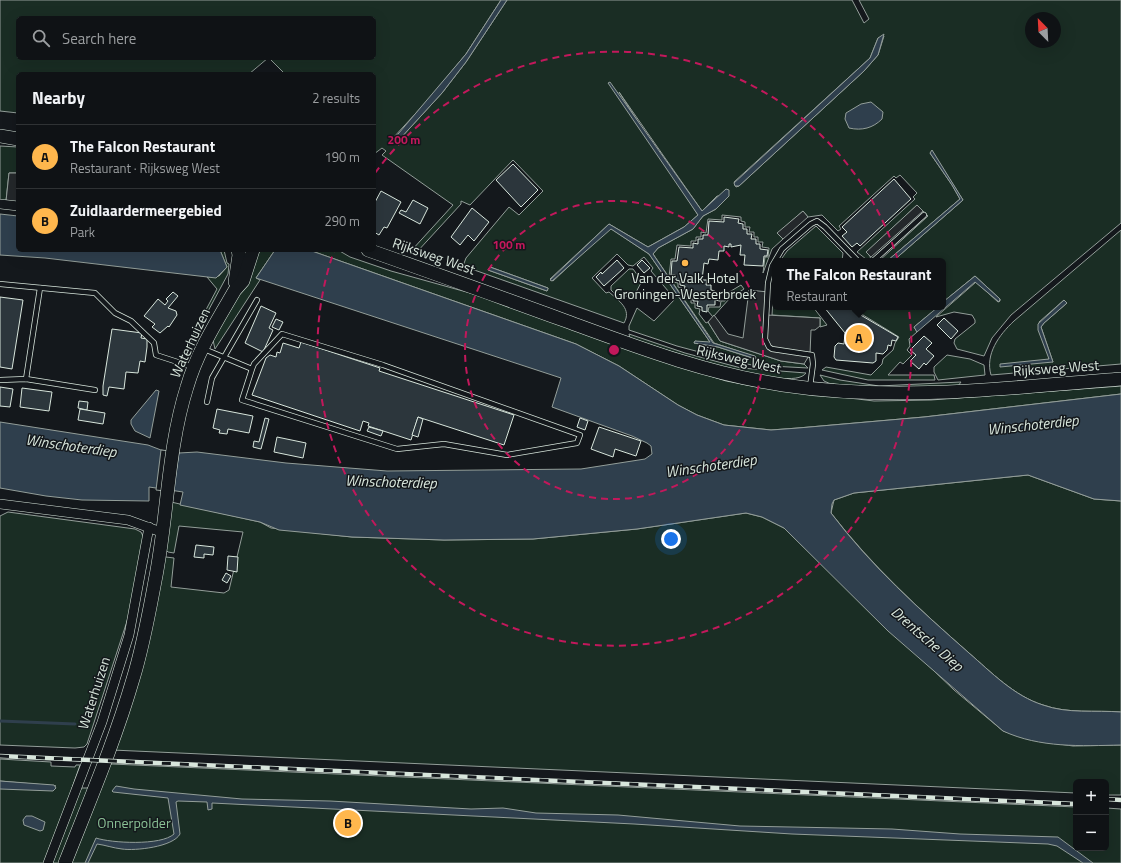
<!DOCTYPE html>
<html lang="en">
<head>
<meta charset="utf-8">
<style>
  body { margin:0; font-family:"Titillium Web",sans-serif; background:#181b1e; color:#f1f3f6 }
  .controls { position:absolute; right:12px; bottom:12px; display:grid; overflow:hidden; border-radius:6px; box-shadow:0 4px 16px #0002 }
  .controls button { width:36px; height:36px; display:grid; place-items:center; padding:0; border:0; border-bottom:1px solid #2f3234; background:#0f1215; color:#f1f3f6; font:20px sans-serif }
  .compass { position:absolute; left:1025px; top:12px; width:36px; height:36px; border-radius:50%; background:#0f1215; box-shadow:0 4px 16px #0002; rotate:336deg }
  .you { position:absolute; left:671px; top:539px; width:14px; height:14px; margin:-10px; border:3px solid #fff; border-radius:50%; background:#1a73e8; box-shadow:0 0 0 6px #1a73e833 }
  .badge { display:grid; place-items:center; width:26px; height:26px; border-radius:50%; background:#ffb74d; color:#111; font-size:13px; font-weight:700 }
  .pin { position:absolute; translate:-50% -50%; border:2px solid #fff; box-shadow:0 1px 4px #0006 }
  .popup { position:absolute; left:772px; top:258px; width:174px; height:52px; box-sizing:border-box; display:grid; place-content:center; border-radius:6px; background:#0f1215; filter:drop-shadow(0 1px 3px #0005); font-size:13px; white-space:nowrap; color:#9b9ea0 }
  .popup b { font-size:15px; color:#f1f3f6 }
  .popup::after { content:''; position:absolute; left:50%; top:100%; margin-left:-8px; border:8px solid transparent; border-top-color:#0f1215 }
  .list { margin:0; padding:0; list-style:none }
  h2 { display:flex; justify-content:space-between; align-items:center; height:52px; margin:0; padding:0 16px; font-size:17px }
  h2 small { font-size:13px; font-weight:400; color:#9b9ea0 }
  .list li { display:grid; grid-template-columns:26px 1fr auto; gap:12px; align-items:center; box-sizing:border-box; height:64px; padding:0 16px; border-top:1px solid #2f3234 }
  .list b { display:block; font-size:15px; white-space:nowrap }
  .list p { margin:0; font-size:13px; white-space:nowrap; color:#9b9ea0 }
  .list em { font-size:13px; font-style:normal; color:#9b9ea0 }
  .icon { flex:none; width:22px; height:22px; fill:none; stroke:currentColor; stroke-width:2; stroke-linecap:round; stroke-linejoin:round }
  .map { position:relative; flex:none; width:1121px; height:863px; overflow:hidden }
  .search { position:absolute; background:#0f1215; box-shadow:0 4px 16px #0002; left:16px; top:16px; width:360px; height:44px; display:flex; align-items:center; gap:10px; box-sizing:border-box; padding:0 14px; border-radius:6px; color:#9b9ea0; font-size:15px }
  .panel { position:absolute; background:#0f1215; box-shadow:0 4px 16px #0002; left:16px; top:72px; width:360px; height:180px; border-radius:6px }
  .map>svg:first-child { display:block }
  .green { fill:#1a2d24; stroke:#939e99; fill-rule:evenodd }
  .parking { fill:#24282b; stroke:#939e99 }
  .water { fill:#2f3f4d; stroke:#939e99 }
  .pier { fill:#14181c; stroke:#939e99 }
  .lines { fill:none; stroke-linecap:round; stroke-linejoin:round }
  .stream { stroke:#2f3f4d; stroke-width:3 }
  .building { fill:#2c363c; stroke:#d8e6dc }
  .lane-casing { stroke:#d8e6dc; stroke-width:6 }
  .street-casing { stroke:#d8e6dc; stroke-width:10 }
  .secondary-casing { stroke:#d8e6dc; stroke-width:14 }
  .lane { stroke:#14181c; stroke-width:4.5 }
  .street { stroke:#14181c; stroke-width:9 }
  .secondary { stroke:#14181c; stroke-width:13 }
  .rail-casing { stroke:#d8e6dc; stroke-width:4.5 }
  .rail { stroke:#14181c; stroke-width:3; stroke-dasharray:9; stroke-linecap:butt }
  .ring { fill:none; stroke:#c2185b; stroke-width:2; stroke-dasharray:7 5 }
  .poi-dot { fill:#ffb74d; stroke:#14181c; stroke-width:1.5 }
  .labels { text-anchor:middle; stroke-width:3; stroke-linejoin:round; paint-order:stroke }
  .street-label { font-size:14px; fill:#d8e6dc; stroke:#14181c }
  .poi-label { font-size:14px; fill:#d8e6dc; stroke:#14181c }
  .park-label { font-size:14px; fill:#8ac095; stroke:#14181c }
  .water-label { font-size:15px; font-style:italic; fill:#d8e6dc; stroke:#14181c }
  .centre { fill:#c2185b; stroke:#14181c; stroke-width:2 }
  .ring-label { font-size:12px; text-anchor:middle; font-weight:bold; fill:#c2185b; stroke:#14181c; stroke-width:3; stroke-linejoin:round; paint-order:stroke }
</style>
</head>
<body>
<div class="map">
<svg width="1121" height="863" viewBox="0 0 1121 863">
  <rect width="100%" height="100%" fill="#14181c"/>
  <g class="green">
    <path d="M0,0H501L466,54L428,100L393,138L398,141L442,93L466,62L507,0H852L864,23L869,19L859,0H1121V223L1011,315L992,338L984,356L957,349L954,343L955,339L975,323V320L972,315L954,312L936,317L976,282L998,302L1000,301V299L975,276L943,302V261H893L963,200L933,153H930L952,185L960,199L887,261H879L928,216L917,205L867,252L871,258L866,259L857,252L915,199L913,197L917,193L900,175L896,178L894,176L839,226L841,229L838,231L822,215L808,217L803,211L778,233L783,239L772,249L763,273L765,257H768L769,248L762,247L763,242H758V237H754V232H749L750,227H745V222L741,221V217L722,215V220L708,219L706,233L701,232V237H696V241H691V246L677,245L675,259H671L669,277L674,278L673,282L678,283V287L682,288V293H687L686,298H691V303H695V308L700,309L699,314L706,323L708,322L720,341L781,361L804,364L808,368L752,365L733,361L677,346L629,330V326L637,308L654,321L675,299L651,271L653,268L644,257L633,266L628,265L617,254L592,278L606,293L609,292C619,301 632,309 624,323L463,266L466,258L509,207L519,215L543,191L513,160L470,205L461,201V204L416,253L411,251L453,205L382,155L386,151L382,148L374,154V74H285L269,58H374V18H18V58H268L249,74H18V113L0,111ZM1031,18H1055V42H1031ZM884,36L878,55L864,71L739,186L736,187L734,182L870,58L878,38ZM619,92L702,211L717,196H729L716,209L703,216L693,229L658,248L653,254L714,343L756,357L755,359L718,347L694,343L695,341L709,344L710,342L649,254L610,228L553,281L550,279L609,224L648,247L684,227L698,215ZM490,267L548,288L547,291L488,270Z"/>
    <path d="M0,146L18,147V173H9L6,201L0,200Z"/>
    <path d="M816,226L843,253L842,261H780L787,251Z"/>
    <path d="M1121,230V364L991,375C985,354 999,335 1014,321ZM1064,300L1067,303L1044,323L1041,327L1053,362L1047,360L1049,358L1039,322Z"/>
    <path d="M220,250H224L227,263L229,264L228,274L186,352L182,355L217,289L207,277L219,276L227,267Z"/>
    <path d="M260,250H275L256,278L260,280L215,349L213,340Z"/>
    <path d="M309,250H338L350,257L391,271L488,298L704,374L726,381L758,387L874,401L931,400L1121,386V394L924,417L798,428L771,430L724,425L697,415L678,405L619,366L576,344Z"/>
    <path d="M629,269H633L642,281L635,294L619,298L611,290V286Z"/>
    <path d="M775,270V307H813L827,325L820,327V318L772,315Z"/>
    <path d="M741,285L744,289L730,298L713,317L708,311L709,307H720L721,301H725L726,294Z"/>
    <path d="M850,307H938L914,327L917,332L909,339L910,346L907,350L912,355L903,364L900,362L888,375H934L935,380H868L822,370L826,367L871,375L882,364L883,359L893,350L895,343L899,337Z"/>
    <path d="M629,334L685,353L741,368L806,373C792,395 655,346 630,338Z"/>
    <path d="M947,355L970,359L984,365L985,375L938,380L934,372V367Z"/>
    <path d="M820,375L840,380L879,386L961,382L958,386L890,389L831,384L824,381Z"/>
    <path d="M1028,475L1094,499L1121,501V712C1095,710 1068,714 1043,705C1014,696 991,672 969,653C919,609 872,566 831,513L834,500L854,493Z"/>
    <path d="M171,502L260,522L271,528L352,537L444,540L533,539L637,529L746,513L762,517L784,528L954,690L1003,731L1032,740L1052,743L1073,746L1121,745V795H1106V782H1076V793L112,750L163,559L166,557L174,558L171,587L224,593L229,590L243,532L179,526L174,553L168,552L164,548Z"/>
    <path d="M8,512L135,529L141,532L144,538L130,612L87,744L84,747L75,748L0,745V516Z"/>
    <path d="M0,759L51,762V766L75,767L76,765H80L72,788H98L107,765L112,764L1076,807V848H1106V808L1121,809V863H0V785L56,786L0,781Z"/>
  </g>
  <g class="parking">
    <path d="M9,173H18V202L6,201Z"/>
    <path d="M917,205L923,211L871,257L866,252Z"/>
    <path d="M803,211L808,217L783,239L777,233Z"/>
    <path d="M749,290L768,292L767,315L820,318V326L815,330H811L810,354L804,364L781,361L720,341L708,322L714,315L728,334L743,338Z"/>
  </g>
  <g class="water">
    <path d="M501,0H507L466,62L442,93L398,141L393,140L466,54Z"/>
    <path d="M884,34L878,55L864,71L739,186H735L734,183L870,58L878,38Z"/>
    <path d="M610,82L702,211L726,189L729,190V196L716,209L703,216L693,229L658,248L653,254L713,343L755,356L756,359L718,347L694,343L695,341L710,342L649,254L611,229L552,281L550,280L609,224L648,247L684,227L698,215L608,83Z"/>
    <path d="M871,102L883,112L882,119C873,128 862,131 849,128L845,119L846,113L861,104Z"/>
    <path d="M932,150L963,200L893,261H887L960,199L952,185L930,153Z"/>
    <path d="M0,214L18,216V250H220L227,267L216,278L45,258L0,255Z"/>
    <path d="M275,250H309L576,344L619,366L678,405L697,415L724,425L771,430L798,428L924,417L1121,394V501L1094,499L1028,475L854,493L834,500L832,504L831,513C871,566 919,609 969,653C991,672 1014,696 1043,705C1068,714 1095,710 1121,712V745C1081,746 1040,748 1003,731L888,631L784,528L762,517L746,513L637,529L533,539L444,540L352,537L279,530L260,522L180,505L183,492L149,487V501L82,500L46,496L0,488V422L148,445L161,450L179,453L197,452L286,463L387,471L581,469L645,459L652,454L651,446L647,443L632,436L552,407L561,378L256,278Z"/>
    <path d="M490,267L548,288V289L547,291L488,270Z"/>
    <path d="M975,276L1000,299L999,302L975,282L917,332L914,327L938,307H943V302Z"/>
    <path d="M1064,300L1067,303L1044,323L1041,327L1053,362L1000,367V364L1049,359L1038,330V324Z"/>
    <path d="M156,390L159,391L150,438L135,431L131,424V420Z"/>
    <path d="M0,781L54,785L56,788L53,791L0,789Z"/>
    <path d="M116,786L134,789L242,799L330,801L471,809L503,808L536,813L618,815L740,826L892,829L960,834L1058,837L1093,863H1083L1057,846L1048,844L792,834L634,824L212,803V809L208,810L207,802L178,801L176,802L180,834C173,847 135,851 122,849C113,848 105,845 97,844L88,863H85L96,838C111,843 161,846 174,834L168,798L113,792L112,791Z"/>
    <path d="M26,816H32L45,822L43,830L40,831L24,825L23,820Z"/>
  </g>
  <path class="pier" d="M161,450L179,452L173,492L156,490Z"/>
  <g class="lines">
    <path class="stream" d="M0,721L75,724"/>
  </g>
  <g class="building">
    <path d="M513,164L538,190L521,207L496,180Z"/>
    <path d="M894,179L911,199L860,246L857,243L852,247L842,236L847,232L842,227Z"/>
    <path d="M381,191L401,202L387,228L384,227L379,235L374,232V204Z"/>
    <path d="M413,200L428,208L420,224L399,213L401,210L406,212Z"/>
    <path d="M472,208L489,222L474,241L468,235L460,245L451,237Z"/>
    <path d="M724,217L739,219L738,223L743,224V229H747V234H752L751,239H756V244H760V249L768,250L767,256H764L763,266L744,265L745,255H740L741,245L731,247V244H729V247L724,246V251H719L718,260L709,259L708,264L704,263L702,280H707L706,285H711V290L715,291V295L720,296V301L715,300V305H707V312L702,311V307L697,306L698,301H693V296H689V291H684L685,286L680,285V281L676,280V275H671L672,261H677L679,247L693,248V243L698,244V239H703V235H708L709,221L724,222Z"/>
    <path d="M617,260L624,268L604,286L596,277L601,272L602,274Z"/>
    <path d="M642,260L650,268L644,273L637,265Z"/>
    <path d="M173,292L178,296L168,308L176,311L177,315L169,327L168,326L160,333L152,327L155,324L144,316L158,299L165,305L168,301L166,299Z"/>
    <path d="M0,297L23,300L12,369L0,367Z"/>
    <path d="M261,306L276,313L269,328L273,330L263,352L245,343Z"/>
    <path d="M824,307H847L898,337L896,341L892,340L891,346L888,345L887,350L883,354L876,353V361L873,363L836,360L834,357L835,346L838,343L844,344L845,333Z"/>
    <path d="M944,318L958,331L951,339L937,325Z"/>
    <path d="M276,319L283,322L279,330L272,327Z"/>
    <path d="M112,329L142,333L141,338L147,339V347L145,362L140,361L138,373L126,372L124,389L109,387L107,396L103,395V386Z"/>
    <path d="M924,336L932,343L926,349L934,356L926,365L924,363L919,369L910,361L916,355L910,350Z"/>
    <path d="M301,342L380,368L379,371L514,415L504,445L418,417L411,440L368,426L369,423L363,421L360,431L252,395L266,358L270,355L276,357L277,352L280,353L283,343L299,348Z"/>
    <path d="M0,387L13,389L10,407L0,406Z"/>
    <path d="M22,388L52,392L49,411L20,407Z"/>
    <path d="M79,401L88,402L87,410L78,408Z"/>
    <path d="M80,409L105,413L103,424L78,420Z"/>
    <path d="M217,409L253,416L249,433L228,429L227,434L219,433L220,430L213,428Z"/>
    <path d="M418,417L423,419L418,437L412,435Z"/>
    <path d="M265,418L269,419L261,449L253,447L254,441L259,442Z"/>
    <path d="M580,418L588,421L585,430L577,427Z"/>
    <path d="M369,427L383,431L381,436L367,431Z"/>
    <path d="M599,427L641,441L636,456L615,449L613,457L591,449Z"/>
    <path d="M277,437L306,443L303,458L274,452Z"/>
    <path d="M196,545L214,547L213,555L204,554V558L194,557Z"/>
    <path d="M228,556L238,557L237,572L227,570Z"/>
    <path d="M226,573L231,576L227,583L222,580Z"/>
  </g>
  <g class="lines">
    <defs>
      <g id="lane">
        <path d="M873,261L924,215"/>
        <path d="M0,284L95,293L115,313L131,321L154,343L156,355L193,367"/>
        <path d="M204,349L252,369L242,400L397,449L444,444L507,455L577,443L580,435L383,365L282,334L254,364L252,369"/>
        <path d="M26,379L40,288"/>
        <path d="M0,380L26,379L95,390"/>
        <path d="M810,387L813,364L812,355L772,349L769,347L765,339L768,283L772,266L782,249L811,224L817,221L825,227L858,261"/>
        <path d="M207,402L212,378L257,300"/>
      </g>
      <g id="street">
        <path d="M0,204L18,206"/>
        <path d="M0,504L128,520L161,532"/>
        <path d="M48,863L102,722L129,635L149,527"/>
      </g>
      <g id="secondary">
        <path d="M0,136L18,139"/>
        <path d="M368,250C434,273 500,297 566,321C637,347 708,374 783,385C895,402 1009,388 1121,379"/>
        <path d="M235,282L239,255L238,250"/>
        <path d="M65,863C89,802 115,741 133,679C143,647 149,613 155,581C168,517 167,450 187,387C197,352 217,321 235,290L243,281L253,250"/>
      </g>
    </defs>
    <use href="#lane" class="lane-casing"/>
    <use href="#street" class="street-casing"/>
    <use href="#secondary" class="secondary-casing"/>
    <use href="#lane" class="lane"/>
    <use href="#street" class="street"/>
    <use href="#secondary" class="secondary"/>
    <defs>
      <g id="rail">
        <path d="M0,756L1076,804"/>
        <path d="M1106,799L1121,800"/>
      </g>
    </defs>
    <use href="#rail" class="rail-casing"/>
    <use href="#rail" class="rail"/>
  </g>
  <g class="ring">
    <circle cx="614" cy="350" r="149"/>
    <path d="M375 173A297 297 0 1 1 334 251"/>
  </g>
  <circle class="poi-dot" cx="685" cy="263" r="4"/>
  <g class="labels">
    <g class="street-label">
      <text transform="translate(434 256) rotate(19)" y="5">Rijksweg West</text>
      <text transform="translate(190 343) rotate(-65)" y="5">Waterhuizen</text>
      <text transform="translate(739 359) rotate(13)" y="5">Rijksweg West</text>
      <text transform="translate(1056 368) rotate(-4)" y="5">Rijksweg West</text>
      <text transform="translate(94 693) rotate(-72)" y="5">Waterhuizen</text>
    </g>
    <g class="poi-label">
      <text x="685" y="283">Van der Valk Hotel<tspan x="685" dy="16">Groningen-Westerbroek</tspan></text>
    </g>
    <g class="park-label">
      <text x="134" y="828">Onnerpolder</text>
    </g>
    <g class="water-label">
      <text transform="translate(1033 425) rotate(-6)" y="5">Winschoterdiep</text>
      <text transform="translate(71 446) rotate(8)" y="5">Winschoterdiep</text>
      <text transform="translate(711 466) rotate(-8)" y="5">Winschoterdiep</text>
      <text transform="translate(391 482) rotate(2)" y="5">Winschoterdiep</text>
      <text transform="translate(927 639) rotate(41)" y="5">Drentsche Diep</text>
    </g>
  </g>
  <circle cx="614" cy="350" r="6" class="centre"/>
  <g class="ring-label">
    <text x="404" y="144">200 m</text>
    <text x="509" y="249">100 m</text>
  </g>
</svg>
<div class="controls">
<button>+</button>
<button>−</button>
</div>
<svg class="compass" viewBox="-18 -18 36 36"><path d="M0-13l5 13h-10z" fill="#e53935"/><path d="M0 13l5-13h-10z" fill="#9b9ea0"/></svg>
<div class="you"></div>
<div class="pin badge" style="left:859px;top:338px">A</div>
<div class="popup"><b>The Falcon Restaurant</b>Restaurant</div>
<div class="pin badge" style="left:348px;top:823px">B</div>
<div class="search"><svg class="icon" aria-label="search" viewBox="0 0 24 24"><circle cx="10" cy="10" r="6"/><path d="M15 15l6 6"/></svg>Search here</div>
<section class="panel">
<h2>Nearby<small>2 results</small></h2>
<ul class="list">
<li><span class="badge">A</span><div><b>The Falcon Restaurant</b><p>Restaurant · Rijksweg West</p></div><em>190 m</em></li>
<li><span class="badge">B</span><div><b>Zuidlaardermeergebied</b><p>Park</p></div><em>290 m</em></li>
</ul>
</section>
</div>
</body>
</html>
